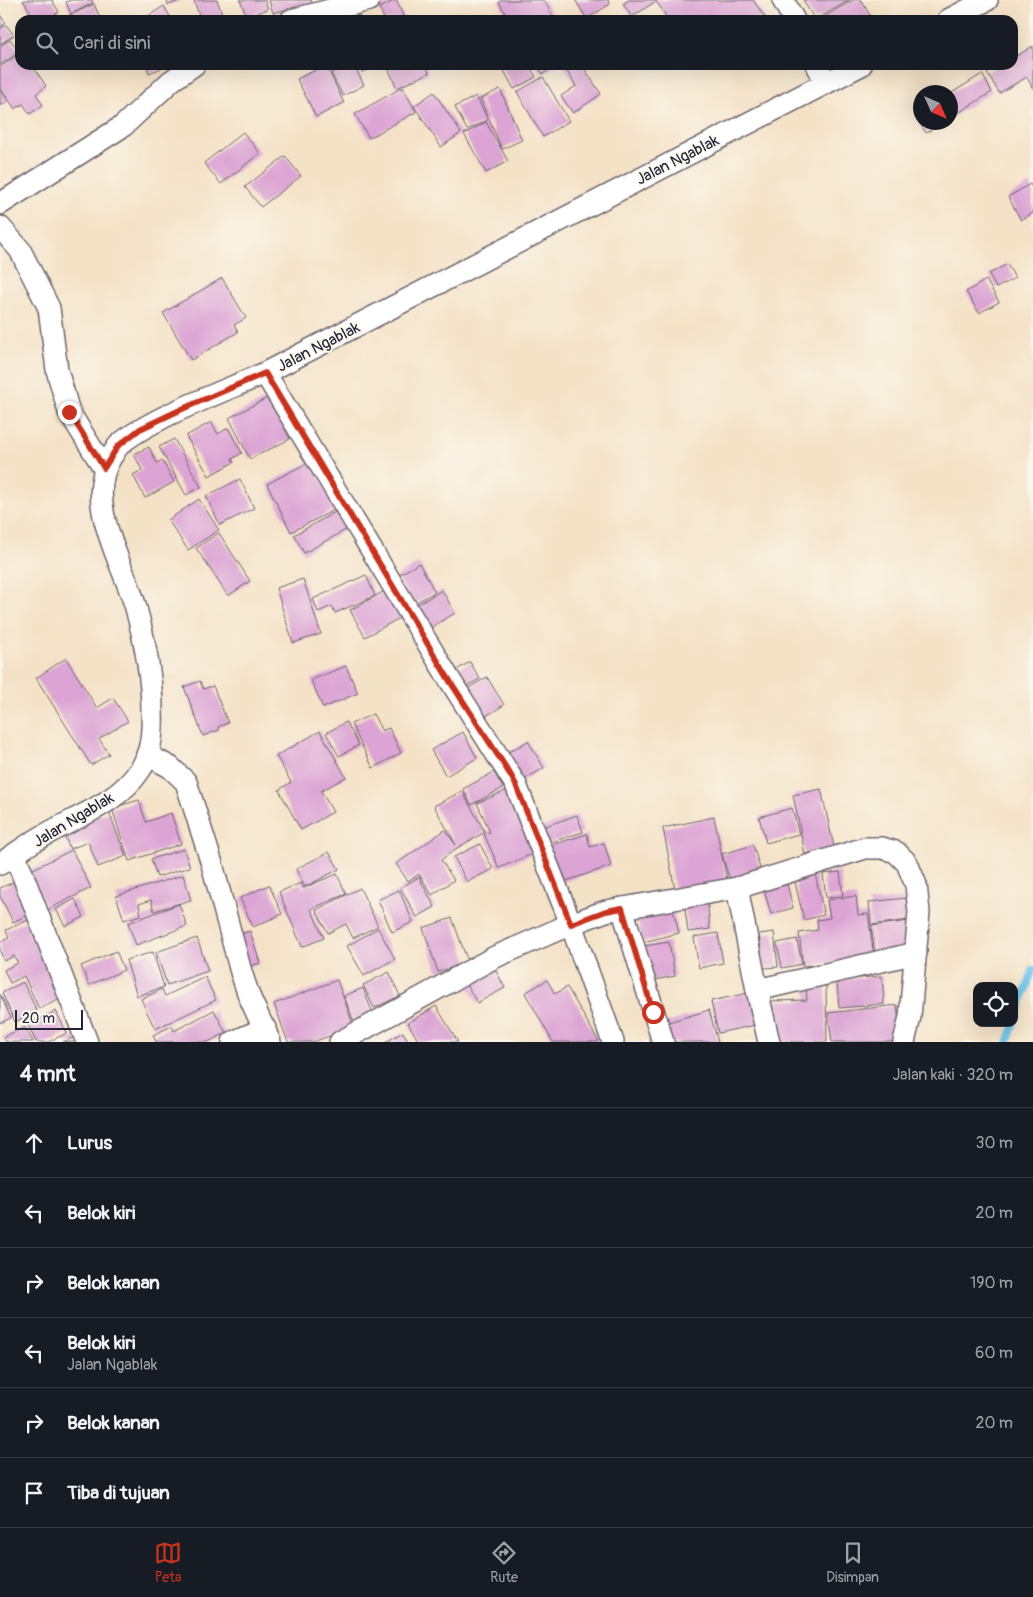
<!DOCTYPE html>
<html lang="id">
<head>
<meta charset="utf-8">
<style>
  body { margin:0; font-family:Pangolin,sans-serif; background:#242831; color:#f1f3f6 }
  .controls { position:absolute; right:15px; bottom:15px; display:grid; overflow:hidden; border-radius:10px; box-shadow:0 5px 20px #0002 }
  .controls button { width:45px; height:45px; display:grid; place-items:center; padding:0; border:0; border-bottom:1px solid #363941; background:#171b24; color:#f1f3f6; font:25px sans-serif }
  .compass { position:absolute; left:913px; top:85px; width:45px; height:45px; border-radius:50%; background:#171b24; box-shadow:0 5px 20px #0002; rotate:135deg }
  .scale { position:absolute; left:15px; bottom:12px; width:68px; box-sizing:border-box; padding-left:5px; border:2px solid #22223b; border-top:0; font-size:14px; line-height:18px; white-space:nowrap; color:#22223b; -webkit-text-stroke:4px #fbf7ec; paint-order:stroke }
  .stop { position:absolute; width:15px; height:15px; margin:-11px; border:4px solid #c8321e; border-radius:50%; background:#fff }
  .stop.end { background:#c8321e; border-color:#fff; box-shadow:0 1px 5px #0008 }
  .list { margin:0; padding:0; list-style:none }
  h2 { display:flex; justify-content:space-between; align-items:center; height:65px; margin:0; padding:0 20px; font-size:21px }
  h2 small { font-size:16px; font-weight:400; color:#9ea1a6 }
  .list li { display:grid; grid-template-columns:32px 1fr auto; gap:15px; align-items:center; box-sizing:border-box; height:70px; padding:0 20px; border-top:1px solid #363941 }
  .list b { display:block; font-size:19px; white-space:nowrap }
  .list p { margin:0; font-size:16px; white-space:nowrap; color:#9ea1a6 }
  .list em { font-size:16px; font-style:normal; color:#9ea1a6 }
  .icon { flex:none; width:28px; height:28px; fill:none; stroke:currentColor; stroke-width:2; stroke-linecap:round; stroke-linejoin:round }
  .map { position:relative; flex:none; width:1033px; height:1042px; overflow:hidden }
  .search { position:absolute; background:#171b24; box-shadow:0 5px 20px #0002; left:15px; right:15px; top:15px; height:55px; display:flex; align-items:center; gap:12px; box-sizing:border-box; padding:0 18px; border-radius:15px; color:#9ea1a6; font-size:19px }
  .sheet { height:485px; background:#171b24 }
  nav { display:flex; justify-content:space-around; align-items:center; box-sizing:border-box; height:70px; border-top:1px solid #363941; background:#171b24; font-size:14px; color:#9ea1a6 }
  nav a { display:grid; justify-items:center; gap:2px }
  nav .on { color:#c8321e }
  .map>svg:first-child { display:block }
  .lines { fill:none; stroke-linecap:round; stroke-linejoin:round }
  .stream { stroke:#6cc3e9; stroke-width:7 }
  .building { fill:#dca4d4 }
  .minor-casing { stroke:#6c656c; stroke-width:24 }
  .minor { stroke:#fff; stroke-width:21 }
  .route { stroke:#c8321e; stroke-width:6 }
  .labels { text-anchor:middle; stroke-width:4; stroke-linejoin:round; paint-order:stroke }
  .street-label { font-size:16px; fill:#22223b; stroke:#fbf7ec }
</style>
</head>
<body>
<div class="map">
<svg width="1033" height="1042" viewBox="0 0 1033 1042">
  <rect width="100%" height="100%" fill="#fbf7ec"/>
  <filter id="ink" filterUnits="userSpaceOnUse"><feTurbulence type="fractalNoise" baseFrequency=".02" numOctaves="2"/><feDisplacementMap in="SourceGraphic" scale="10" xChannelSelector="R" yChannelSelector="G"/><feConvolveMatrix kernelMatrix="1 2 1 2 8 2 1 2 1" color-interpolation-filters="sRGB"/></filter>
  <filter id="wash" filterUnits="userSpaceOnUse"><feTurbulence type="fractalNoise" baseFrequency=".0096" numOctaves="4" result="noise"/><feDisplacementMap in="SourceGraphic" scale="20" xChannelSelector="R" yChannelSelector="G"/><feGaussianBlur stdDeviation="1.12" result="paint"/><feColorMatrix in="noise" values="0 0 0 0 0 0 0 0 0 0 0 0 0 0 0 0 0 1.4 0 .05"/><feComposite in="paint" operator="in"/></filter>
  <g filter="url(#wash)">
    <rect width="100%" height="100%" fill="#f4e2c7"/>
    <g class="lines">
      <path class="stream" d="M1008,1042L1033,969"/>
    </g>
    <g id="blocks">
      <g class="building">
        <path d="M23,0H52L59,12L46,20H35Z"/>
        <path d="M71,0H92L93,3L71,14L66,2Z"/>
        <path d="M167,0H183L168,5Z"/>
        <path d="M196,0H217L224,19L201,20L194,1Z"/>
        <path d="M240,0H265L268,9L247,17Z"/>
        <path d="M269,0H311L312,3L273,13Z"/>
        <path d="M396,0L405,20H380L384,18L379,8Z"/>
        <path d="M501,0H544L555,20H509L499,2Z"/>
        <path d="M575,0H608L610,4L587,19Z"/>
        <path d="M629,0H753L766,19L661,20L666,16L656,1L632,17L623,4Z"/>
        <path d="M803,0H850L815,20Z"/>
        <path d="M853,0H861L873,20H819Z"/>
        <path d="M94,4L100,18L96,20H70L68,16Z"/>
        <path d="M164,6L172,20H142Z"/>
        <path d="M0,15L6,23L0,27Z"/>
        <path d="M359,15L361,20H346Z"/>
        <path d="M6,25L14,35L0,44V29Z"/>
        <path d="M10,39L19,52L0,65V46Z"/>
        <path d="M1033,46V89L1027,77L999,93L987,72L1000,65H1013V58Z"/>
        <path d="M20,53V65H32L46,86L36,94L43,105L30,114L23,104L15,109L0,87V67Z"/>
        <path d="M146,65H163L164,67L149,73Z"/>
        <path d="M326,65L344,103L316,117L297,79Z"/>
        <path d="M347,65H354L364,85L343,96L331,73Z"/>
        <path d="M360,65H380L362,72Z"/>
        <path d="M426,65L429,73L397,88L387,66Z"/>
        <path d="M501,65H529L536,77L514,89Z"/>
        <path d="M536,65H557L543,74Z"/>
        <path d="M563,65H582L601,94L573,113L561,96L576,86Z"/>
        <path d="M982,74L992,92L950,118V94Z"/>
        <path d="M543,77L569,121L543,137L517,92Z"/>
        <path d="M403,87L416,112L369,138L355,114Z"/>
        <path d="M0,89L8,101L0,106Z"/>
        <path d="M500,89L522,140L502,149L480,99Z"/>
        <path d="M434,92L461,133L441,147L414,106Z"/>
        <path d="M476,96L488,120L467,130L455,107Z"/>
        <path d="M920,113V122H943L926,133L915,116Z"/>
        <path d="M486,122L508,161L486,173L464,134Z"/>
        <path d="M243,132L260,153L221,184L204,163Z"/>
        <path d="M285,156L301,176L261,207L245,187Z"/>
        <path d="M1030,184L1033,189V213L1021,220L1008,197Z"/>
        <path d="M1007,264L1015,278L996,288L989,274Z"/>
        <path d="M222,278L246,318L234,325L238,332L191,360L163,313Z"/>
        <path d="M986,280L999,302L979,313L966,292Z"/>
        <path d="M269,397L290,439L250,459L229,418Z"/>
        <path d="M211,422L218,434L228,428L242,453L232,459L234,462L209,476L186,436Z"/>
        <path d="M174,439L201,487L186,495L159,447Z"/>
        <path d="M149,447L157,463L162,460L174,482L145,498L133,475L142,470L134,454Z"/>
        <path d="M311,461L336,509L291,532L267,484Z"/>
        <path d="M240,479L254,508L220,525L206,496Z"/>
        <path d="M199,499L219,530L188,550L168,520Z"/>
        <path d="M339,510L349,528L304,553L294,535Z"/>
        <path d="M219,533L250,581L228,596L196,548Z"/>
        <path d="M419,563L435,592L413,604L397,576Z"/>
        <path d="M366,575L375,596L335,613L332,606L318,612L313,599Z"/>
        <path d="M303,579L321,634L293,643L276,588Z"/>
        <path d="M390,588L405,615L365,637L350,610Z"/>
        <path d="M442,590L455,613L427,630L413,607Z"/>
        <path d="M66,658L97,708L113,698L128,721L99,739L109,754L91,765L36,678Z"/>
        <path d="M470,662L480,679L463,688L453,672Z"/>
        <path d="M346,666L358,693L323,708L311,680Z"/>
        <path d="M487,677L504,705L481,719L464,691Z"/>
        <path d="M200,681L203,689L213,686L228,723L218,727L219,730L203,736L184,687Z"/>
        <path d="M373,714L382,731L389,728L401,753L373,768L351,724Z"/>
        <path d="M346,722L359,745L339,756L326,733Z"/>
        <path d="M320,731L346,777L321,791L333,812L301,830L279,790L291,782L276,756Z"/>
        <path d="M463,732L477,758L446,776L431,750Z"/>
        <path d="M528,741L544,768L520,782L505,754Z"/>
        <path d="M494,772L503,788L471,805L463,789Z"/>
        <path d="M510,789L537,852L499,868L484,834L490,832L477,803Z"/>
        <path d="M821,789L834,847L805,854L793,795Z"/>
        <path d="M462,791L485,832L457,848L441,860L454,880L432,895L419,874L408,881L396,864L445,830L456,845L434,806Z"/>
        <path d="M139,800L146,822L171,813L181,844L129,861L112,808Z"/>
        <path d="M792,808L799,834L766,843L759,817Z"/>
        <path d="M109,812L126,856L98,867L88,842L70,849L62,830Z"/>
        <path d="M577,815L583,832L548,843L543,827Z"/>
        <path d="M714,817L728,885L676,895L663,828Z"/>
        <path d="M587,834L590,847L604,843L611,866L557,884L545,847Z"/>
        <path d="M480,844L493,869L467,882L454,857Z"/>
        <path d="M753,845L762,875L731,884L722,854Z"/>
        <path d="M184,849L190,867L157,877L151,859Z"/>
        <path d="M72,850L91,888L47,910L29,871Z"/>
        <path d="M329,852L339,869L305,887L296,869Z"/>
        <path d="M814,869L824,915L804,920L793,874Z"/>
        <path d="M840,872L843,896L826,898L823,874Z"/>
        <path d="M337,874L346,894L311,909L324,938L302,947L279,892L301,883L303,888Z"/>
        <path d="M183,875L191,900L154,911L151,900L139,904L141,915L124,920L116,896Z"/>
        <path d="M419,877L435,907L417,917L400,888Z"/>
        <path d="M16,881L32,913L13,922L0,896V888Z"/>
        <path d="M787,884L793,908L771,914L764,890Z"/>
        <path d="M269,885L282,914L253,927L240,898Z"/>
        <path d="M360,888L378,926L353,938L346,924L328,933L316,910Z"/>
        <path d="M399,890L413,922L392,932L378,900Z"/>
        <path d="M856,896L858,915L868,914L874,957L803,966L799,933L818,930L817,920L830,918L827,900Z"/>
        <path d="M707,898L710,929L688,932L684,901Z"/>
        <path d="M906,898L909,920L871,925L869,902Z"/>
        <path d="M75,899L84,917L65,926L56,909Z"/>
        <path d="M179,904L187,926L136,945L128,923Z"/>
        <path d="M672,906L679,933L643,942L636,915Z"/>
        <path d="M33,918L69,995L39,1009L24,976L10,983L4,970L18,963L14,956L4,961L0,951V942L9,938L6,930Z"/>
        <path d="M452,918L468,962L438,972L423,928Z"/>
        <path d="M909,921L912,950L875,954L871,926Z"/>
        <path d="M378,928L395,959L364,976L347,946Z"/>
        <path d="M250,931L260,963L244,968L234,936Z"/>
        <path d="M774,932L778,967L763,968L759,934Z"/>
        <path d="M718,933L723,963L699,968L694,937Z"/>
        <path d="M197,938L208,971L167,985L156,952Z"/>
        <path d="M797,939L802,964L782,968L777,943Z"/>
        <path d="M669,942L675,976L650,981L644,946Z"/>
        <path d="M116,951L124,970L89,985L81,966Z"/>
        <path d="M153,952L164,987L137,996L126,960Z"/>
        <path d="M493,965L505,988L477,1003L465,981Z"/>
        <path d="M389,972L400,996L374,1008L363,985Z"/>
        <path d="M882,976L884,1004L839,1008L837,980Z"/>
        <path d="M205,977L216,1000L155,1029L141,999L162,989L165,996Z"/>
        <path d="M337,980L354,1027L313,1042H288L274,1004Z"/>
        <path d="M547,980L555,994L567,987L599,1042H553L525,993Z"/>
        <path d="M23,982L37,1011L15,1022L2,993Z"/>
        <path d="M806,986H826L827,1042H771V1001L807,1000Z"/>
        <path d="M363,988L373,1014L354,1022L344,996Z"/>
        <path d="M753,992L760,1024L718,1033L711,1001Z"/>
        <path d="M0,994L11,1018L0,1023Z"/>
        <path d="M897,1005L901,1040L889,1042H832L828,1013Z"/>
        <path d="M436,1006L458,1042H419L408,1023Z"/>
        <path d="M214,1010L226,1033L208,1042H156L153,1035L172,1026L174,1031Z"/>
        <path d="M709,1010L718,1042H667L662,1024Z"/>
        <path d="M56,1011L67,1033L48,1042H36L28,1025Z"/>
        <path d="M25,1027L33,1042H6L3,1037Z"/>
        <path d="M403,1032L409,1042H386Z"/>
        <path d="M77,1036L79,1042H63Z"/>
      </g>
    </g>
  </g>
  <g filter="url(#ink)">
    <use href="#blocks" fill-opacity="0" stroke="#6c656c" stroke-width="1"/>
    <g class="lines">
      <defs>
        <g id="minor">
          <path d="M783,0L794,20"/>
          <path d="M291,20L369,0"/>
          <path d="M948,20L987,0"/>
          <path d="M817,65L826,83"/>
          <path d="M0,204L123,126L171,81L194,65"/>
          <path d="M0,227L20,250L49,308L57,370L69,412L104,468"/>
          <path d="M265,373L448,677L516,785L571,924L613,1042"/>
          <path d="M147,755L170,767L186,782L212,864L241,972L249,996L270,1042"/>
          <path d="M15,855L87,1042"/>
          <path d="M0,864C13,856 25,846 38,839C72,818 117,805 140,770C151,754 153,730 152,711C152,675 145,642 136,608C123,562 83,502 111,457C114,453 116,448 120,444C135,431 151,424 168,415C200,400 233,387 265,373L861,65"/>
          <path d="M737,888L757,990L769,1042"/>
          <path d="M622,908L663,1042"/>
          <path d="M757,990L916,953"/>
          <path d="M233,1042L265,1028"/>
          <path d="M340,1042L495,957L571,924L606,911L737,888L865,848H882L896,852L907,863L916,885L919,912L910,1017L904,1042"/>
        </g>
      </defs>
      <use href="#minor" class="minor-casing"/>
      <use href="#minor" class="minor"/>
    </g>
  </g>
  <g class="lines" filter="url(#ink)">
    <path class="route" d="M69,412L104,468L118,446L140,429L180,410L265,373L448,678L510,774L516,785L571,924L606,911L622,908L653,1012"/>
  </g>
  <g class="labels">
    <g class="street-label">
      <text transform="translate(677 159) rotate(-27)" y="6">Jalan Ngablak</text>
      <text transform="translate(318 346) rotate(-27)" y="6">Jalan Ngablak</text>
      <text transform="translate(73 819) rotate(-31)" y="6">Jalan Ngablak</text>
    </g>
  </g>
</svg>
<div class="controls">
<button><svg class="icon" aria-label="locate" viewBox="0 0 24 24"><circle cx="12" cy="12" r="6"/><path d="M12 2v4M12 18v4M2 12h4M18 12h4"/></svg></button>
</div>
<svg class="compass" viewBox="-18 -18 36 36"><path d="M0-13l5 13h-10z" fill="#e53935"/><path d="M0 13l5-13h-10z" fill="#9ea1a6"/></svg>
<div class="scale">20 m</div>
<div class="stop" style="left:653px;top:1012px"></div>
<div class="stop end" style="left:69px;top:412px"></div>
<div class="search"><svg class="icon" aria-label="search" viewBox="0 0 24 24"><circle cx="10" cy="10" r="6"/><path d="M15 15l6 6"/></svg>Cari di sini</div>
</div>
<section class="sheet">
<h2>4 mnt<small>Jalan kaki · 320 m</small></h2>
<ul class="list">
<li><svg class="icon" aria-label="ahead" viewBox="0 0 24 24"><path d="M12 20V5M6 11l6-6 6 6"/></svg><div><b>Lurus</b></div><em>30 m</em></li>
<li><svg class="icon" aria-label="left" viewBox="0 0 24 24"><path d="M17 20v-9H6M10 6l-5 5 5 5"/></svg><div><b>Belok kiri</b></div><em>20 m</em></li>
<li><svg class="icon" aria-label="right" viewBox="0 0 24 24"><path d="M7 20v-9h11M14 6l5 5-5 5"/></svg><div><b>Belok kanan</b></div><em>190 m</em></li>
<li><svg class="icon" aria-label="left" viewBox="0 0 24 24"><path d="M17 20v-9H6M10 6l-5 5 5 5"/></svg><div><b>Belok kiri</b><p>Jalan Ngablak</p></div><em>60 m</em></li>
<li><svg class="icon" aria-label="right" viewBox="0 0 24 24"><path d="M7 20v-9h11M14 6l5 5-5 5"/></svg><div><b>Belok kanan</b></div><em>20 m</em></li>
<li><svg class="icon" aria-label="arrive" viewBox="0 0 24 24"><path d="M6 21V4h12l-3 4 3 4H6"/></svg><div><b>Tiba di tujuan</b></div></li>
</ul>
</section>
<nav>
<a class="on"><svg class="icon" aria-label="map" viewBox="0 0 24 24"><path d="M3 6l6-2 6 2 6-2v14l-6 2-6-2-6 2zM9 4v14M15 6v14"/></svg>Peta</a>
<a><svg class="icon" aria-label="directions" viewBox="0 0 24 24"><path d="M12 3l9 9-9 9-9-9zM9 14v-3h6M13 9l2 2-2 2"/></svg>Rute</a>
<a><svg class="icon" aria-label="saved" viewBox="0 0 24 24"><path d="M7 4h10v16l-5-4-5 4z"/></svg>Disimpan</a>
</nav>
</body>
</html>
